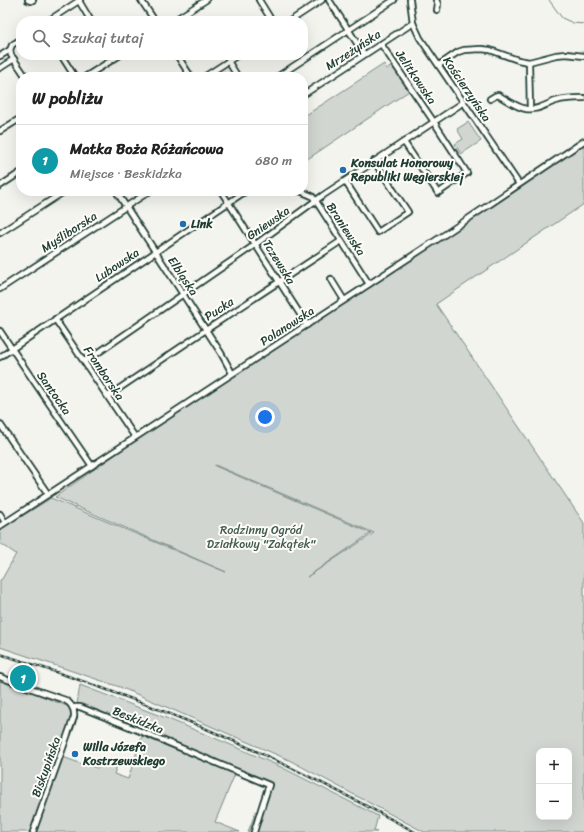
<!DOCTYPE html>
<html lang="pl">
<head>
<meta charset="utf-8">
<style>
  body { margin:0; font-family:Sriracha,sans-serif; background:#f2f2f2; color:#222 }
  .controls { position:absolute; right:12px; bottom:12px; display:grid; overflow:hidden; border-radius:8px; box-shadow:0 4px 16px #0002 }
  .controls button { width:36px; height:36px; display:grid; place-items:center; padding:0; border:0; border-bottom:1px solid #e0e0e0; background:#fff; color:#222; font:20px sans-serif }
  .you { position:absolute; left:265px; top:417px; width:14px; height:14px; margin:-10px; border:3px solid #fff; border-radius:50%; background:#1a73e8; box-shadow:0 0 0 6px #1a73e833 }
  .badge { display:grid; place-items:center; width:26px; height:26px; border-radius:50%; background:#0b8043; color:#fff; font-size:13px; font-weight:700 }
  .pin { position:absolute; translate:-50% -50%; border:2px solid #fff; box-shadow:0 1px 4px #0006 }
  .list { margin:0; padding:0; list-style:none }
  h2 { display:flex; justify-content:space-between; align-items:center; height:52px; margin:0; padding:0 16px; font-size:17px }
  h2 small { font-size:13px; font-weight:400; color:#767676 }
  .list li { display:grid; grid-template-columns:26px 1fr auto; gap:12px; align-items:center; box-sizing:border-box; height:72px; padding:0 16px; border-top:1px solid #e0e0e0 }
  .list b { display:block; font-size:15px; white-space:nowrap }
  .list p { margin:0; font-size:13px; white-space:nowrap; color:#767676 }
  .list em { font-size:13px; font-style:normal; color:#767676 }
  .icon { flex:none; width:22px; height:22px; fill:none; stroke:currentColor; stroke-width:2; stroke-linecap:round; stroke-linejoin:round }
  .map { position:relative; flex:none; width:584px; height:832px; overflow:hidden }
  .search { position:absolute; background:#fff; box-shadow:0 4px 16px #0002; left:16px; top:16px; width:292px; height:44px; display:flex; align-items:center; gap:10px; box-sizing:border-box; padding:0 14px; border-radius:16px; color:#767676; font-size:15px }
  .panel { position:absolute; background:#fff; box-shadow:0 4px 16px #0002; left:16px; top:72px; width:292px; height:124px; border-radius:16px }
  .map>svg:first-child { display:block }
  .built { fill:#e2e5df }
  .green { fill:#d1d6d1; stroke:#788a82; fill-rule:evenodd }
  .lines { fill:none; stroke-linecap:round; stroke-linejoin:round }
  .stream { stroke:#6e8179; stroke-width:1 }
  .minor-casing { stroke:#1f3d34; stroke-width:8 }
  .minor { stroke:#fdfcf7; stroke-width:4.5 }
  .rail-casing { stroke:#1f3d34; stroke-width:2.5 }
  .rail { stroke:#fdfcf7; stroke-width:1; stroke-dasharray:3; stroke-linecap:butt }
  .poi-dot { fill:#1f6fb2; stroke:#fdfcf7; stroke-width:1.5 }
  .labels { text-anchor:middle; stroke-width:4; stroke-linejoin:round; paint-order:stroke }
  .street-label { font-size:12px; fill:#1f3d34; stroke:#fdfcf7 }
  .poi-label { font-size:12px; font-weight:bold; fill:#1f3d34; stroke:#fdfcf7; text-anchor:start }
  .park-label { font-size:12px; fill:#435c53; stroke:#fdfcf7 }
</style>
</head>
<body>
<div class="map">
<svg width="584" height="832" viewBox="0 0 584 832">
  <rect width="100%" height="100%" fill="#f4f4ef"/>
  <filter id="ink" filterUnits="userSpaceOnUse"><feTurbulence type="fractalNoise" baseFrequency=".025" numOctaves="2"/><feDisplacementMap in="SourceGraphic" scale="8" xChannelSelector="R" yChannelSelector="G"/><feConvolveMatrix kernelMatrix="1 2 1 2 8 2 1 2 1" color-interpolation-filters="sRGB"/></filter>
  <g filter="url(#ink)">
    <path class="built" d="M227,65L234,77H209Z"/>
    <g class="green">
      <path d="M384,64L387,69L392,66L409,91L303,162V117Z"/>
      <path d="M468,122L481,141L461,154L455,144L463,139L457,129Z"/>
      <path d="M584,144V204L436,304L584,523V832H424L289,760L120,687L0,647V580L2,579L16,554L0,543V530L51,498L226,572L55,497L143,435ZM215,466V465L374,533L307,577L371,533ZM539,751H569V817H539Z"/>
      <path d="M0,680L67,706L69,708L73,715L31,832H0Z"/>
      <path d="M80,685L166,718L236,747L281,767L378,816L374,831L377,832H248L256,811H262L272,784L150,733L77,704Z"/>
      <path d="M142,736L235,774L215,822L240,832H35L63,757L82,764L98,768L101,760L117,766L114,774L128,779Z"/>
    </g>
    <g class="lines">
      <path class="stream" d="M549,0L562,18L573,23L584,24"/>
      <defs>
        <g id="minor">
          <path d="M28,0L31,1L33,0"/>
          <path d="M141,0L155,21"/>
          <path d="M259,0L272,21"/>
          <path d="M329,0L364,54"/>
          <path d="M410,0L413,23L420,38L519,184"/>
          <path d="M436,0L438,4L437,10"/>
          <path d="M79,1L91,21"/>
          <path d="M48,21L80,0"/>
          <path d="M173,21L206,0"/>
          <path d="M290,21L322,0"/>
          <path d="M381,44L434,122L467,173L438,193L404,142"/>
          <path d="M10,50L11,55L26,77"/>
          <path d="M61,55L75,77"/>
          <path d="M177,55L191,77"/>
          <path d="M0,56L10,50L12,45L21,39"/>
          <path d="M228,61L238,77"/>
          <path d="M529,62L530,109"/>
          <path d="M439,65L458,52L464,50L481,49L490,50L518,60L529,62L556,55L566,54L584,56"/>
          <path d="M0,68L14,59"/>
          <path d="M85,77L120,55"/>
          <path d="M204,77L238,55"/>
          <path d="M277,77L394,0"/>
          <path d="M303,95L413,23"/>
          <path d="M490,99L495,96L498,95C507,100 516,107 526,109C537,111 546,104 556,101C565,98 575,98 584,98"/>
          <path d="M0,131L21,118"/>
          <path d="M345,181L378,232L408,212L374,161"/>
          <path d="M0,186L21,172"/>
          <path d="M116,191L221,353L232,373"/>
          <path d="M221,191L307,325"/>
          <path d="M300,191L312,196L316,201L369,284"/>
          <path d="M0,233L65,191"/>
          <path d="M331,279L344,300"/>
          <path d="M0,289L150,191"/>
          <path d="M55,319L135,437"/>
          <path d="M0,331L33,380L92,466"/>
          <path d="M0,357L246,191"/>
          <path d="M84,361L92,357L256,244L322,196L464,102"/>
          <path d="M108,396L206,330L341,241"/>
          <path d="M0,424L48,494"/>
          <path d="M0,514L5,522"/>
          <path d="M0,526L444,235L584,141"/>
          <path d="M0,677L24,686L65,700C72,704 75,709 74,717L33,832"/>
          <path d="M73,708L76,707H80L150,735L269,785L263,803L254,832"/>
        </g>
      </defs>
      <use href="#minor" class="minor-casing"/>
      <use href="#minor" class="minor"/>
      <defs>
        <path id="rail" d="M0,654C84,680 167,710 247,747C304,773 360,802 415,832"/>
      </defs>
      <use href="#rail" class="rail-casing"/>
      <use href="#rail" class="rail"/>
    </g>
  </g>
  <g class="poi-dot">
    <circle cx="343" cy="170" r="4"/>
    <circle cx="183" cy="224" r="4"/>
    <circle cx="75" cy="754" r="4"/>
  </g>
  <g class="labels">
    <g class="street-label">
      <text transform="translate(353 50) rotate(-33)" y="4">Mrzeżyńska</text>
      <text transform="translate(416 77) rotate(56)" y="4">Jelitkowska</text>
      <text transform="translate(467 89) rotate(56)" y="4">Kościerzyńska</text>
      <text transform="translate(268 223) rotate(-35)" y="4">Gniewska</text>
      <text transform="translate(346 229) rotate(57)" y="4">Braniewska</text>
      <text transform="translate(69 232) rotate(-33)" y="4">Myśliborska</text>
      <text transform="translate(279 262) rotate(58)" y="4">Tczewska</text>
      <text transform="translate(117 265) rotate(-34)" y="4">Lubowska</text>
      <text transform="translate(183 276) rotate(56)" y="4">Elbląska</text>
      <text transform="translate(219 309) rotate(-33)" y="4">Pucka</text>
      <text transform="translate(287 326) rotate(-33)" y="4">Polanowska</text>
      <text transform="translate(104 373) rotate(56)" y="4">Fromborska</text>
      <text transform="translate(54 393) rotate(55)" y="4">Santocka</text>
      <text transform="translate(138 720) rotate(22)" y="4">Beskidzka</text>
      <text transform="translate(46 767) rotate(-70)" y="4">Biskupińska</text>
    </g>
    <g class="poi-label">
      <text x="351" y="167">Konsulat Honorowy<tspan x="351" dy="14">Republiki Węgierskiej</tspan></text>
      <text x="191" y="228">Link</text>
      <text x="83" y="751">Willa Józefa<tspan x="83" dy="14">Kostrzewskiego</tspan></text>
    </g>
    <g class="park-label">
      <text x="261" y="534">Rodzinny Ogród<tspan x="261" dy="14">Działkowy "Zakątek"</tspan></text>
    </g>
  </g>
</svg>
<div class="controls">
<button>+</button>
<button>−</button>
</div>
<div class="you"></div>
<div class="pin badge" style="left:23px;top:678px;background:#0f9aa8">1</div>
<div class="search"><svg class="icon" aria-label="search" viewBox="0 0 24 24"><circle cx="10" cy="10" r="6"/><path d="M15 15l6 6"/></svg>Szukaj tutaj</div>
<section class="panel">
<h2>W pobliżu<small></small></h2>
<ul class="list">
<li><span class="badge" style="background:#0f9aa8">1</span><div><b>Matka Boża Różańcowa</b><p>Miejsce · Beskidzka</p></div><em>680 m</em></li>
</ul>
</section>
</div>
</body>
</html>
